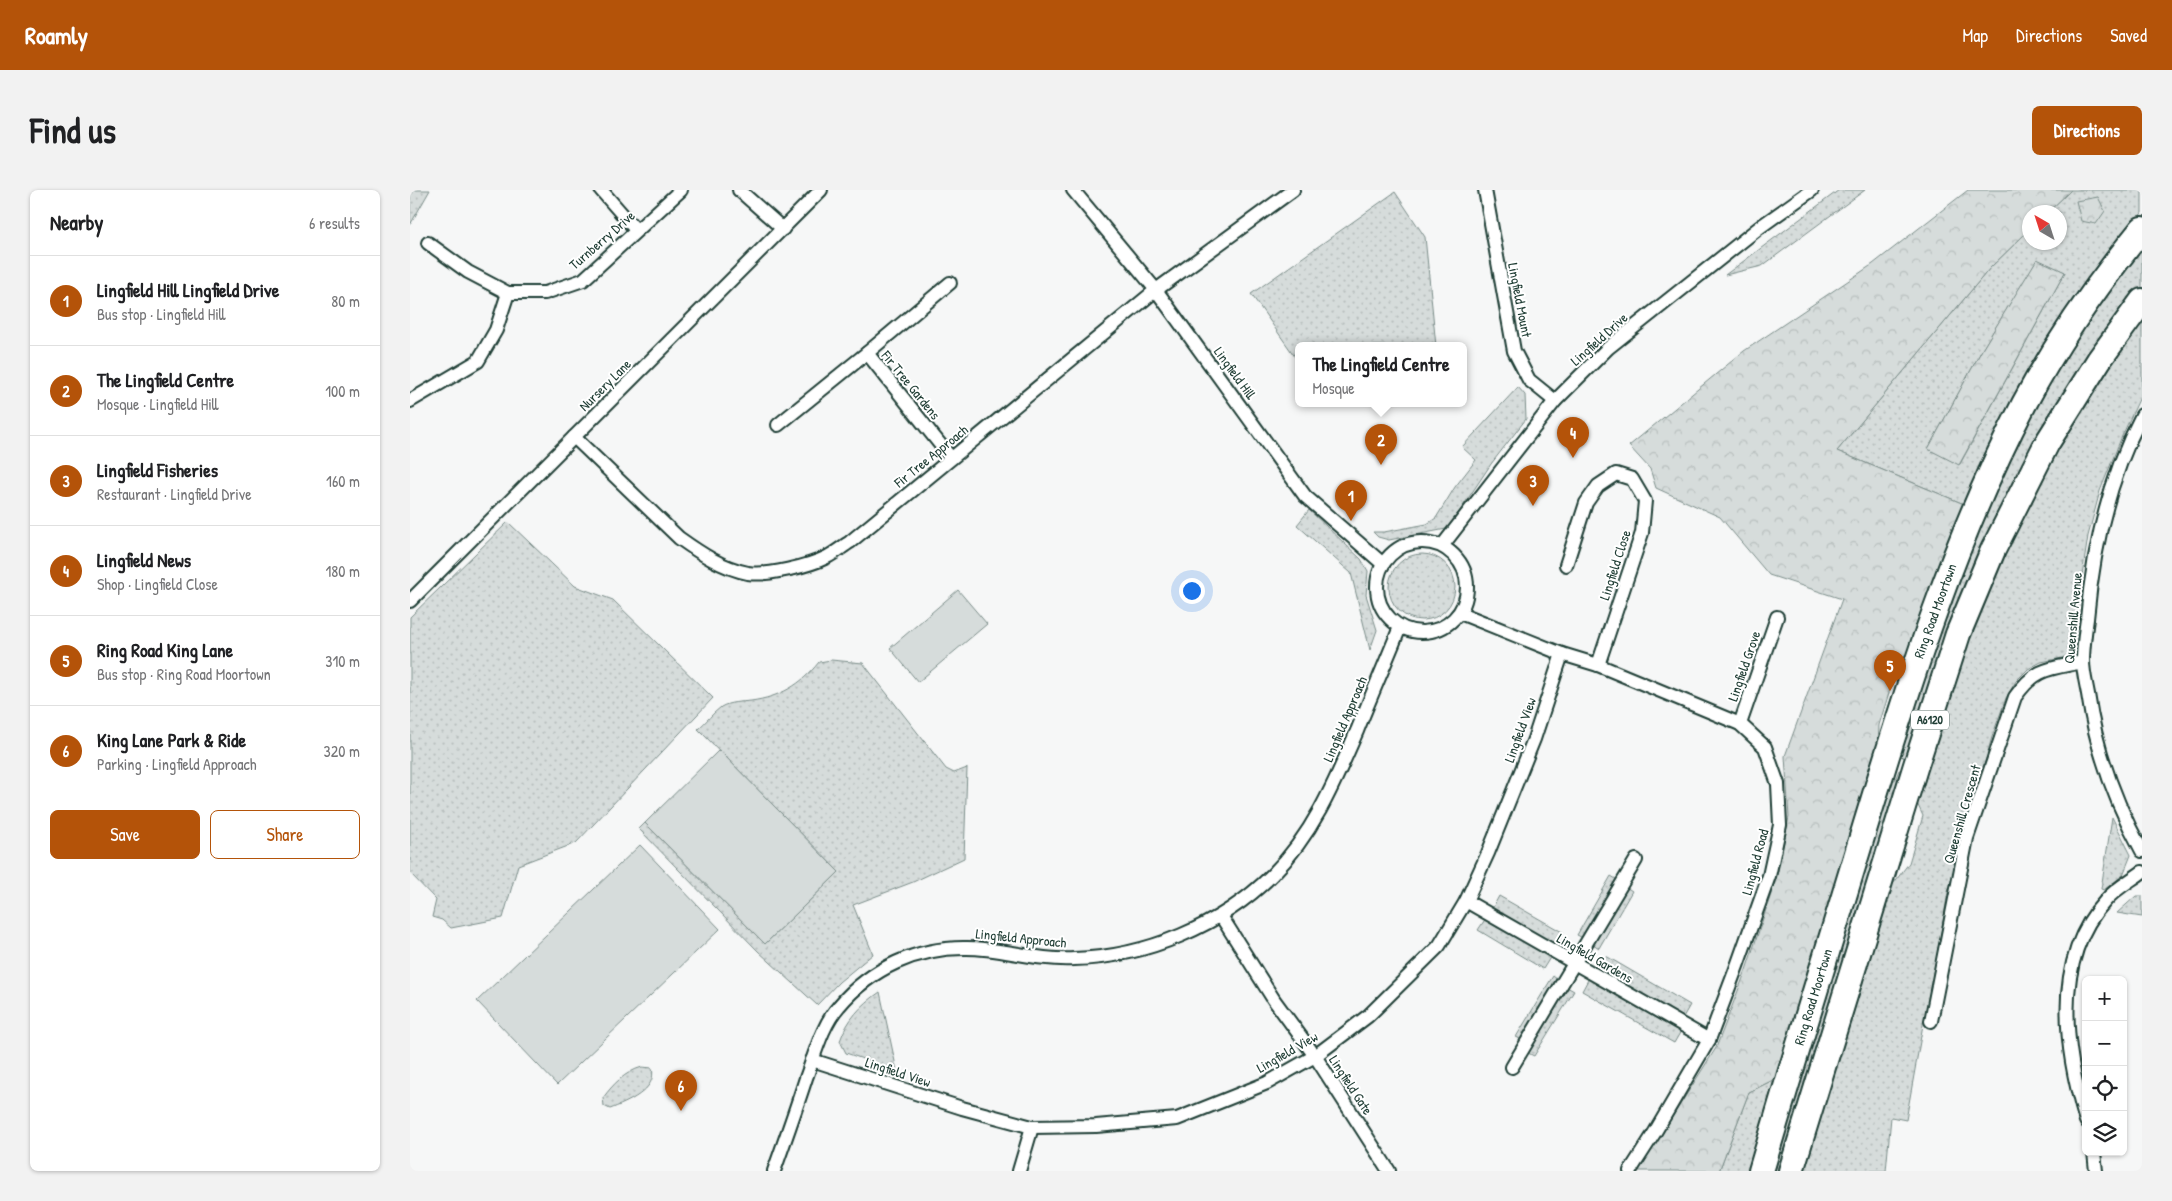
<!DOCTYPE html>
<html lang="en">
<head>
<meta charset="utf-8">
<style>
  body { margin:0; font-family:"Patrick Hand",sans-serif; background:#f2f2f2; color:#202124 }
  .controls { position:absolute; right:15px; bottom:15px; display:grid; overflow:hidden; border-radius:8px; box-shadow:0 1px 4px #0004 }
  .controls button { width:45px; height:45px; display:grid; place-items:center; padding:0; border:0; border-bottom:1px solid #e0e0e0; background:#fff; color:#202124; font:25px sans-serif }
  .compass { position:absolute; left:1612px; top:15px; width:45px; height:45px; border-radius:50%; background:#fff; box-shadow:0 1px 4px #0004; rotate:321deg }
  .you { position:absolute; left:781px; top:400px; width:18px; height:18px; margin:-12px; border:4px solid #fff; border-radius:50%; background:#1a73e8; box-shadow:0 0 0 8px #1a73e833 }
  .badge { display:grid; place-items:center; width:32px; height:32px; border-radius:50%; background:#b45309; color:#fff; font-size:16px; font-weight:700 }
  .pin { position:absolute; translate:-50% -41px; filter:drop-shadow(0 1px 2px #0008) }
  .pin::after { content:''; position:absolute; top:26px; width:18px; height:15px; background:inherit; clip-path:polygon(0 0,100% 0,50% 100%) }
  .popup { position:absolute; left:885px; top:152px; width:172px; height:65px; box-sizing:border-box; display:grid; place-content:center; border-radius:8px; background:#fff; filter:drop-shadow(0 1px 4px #0005); font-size:16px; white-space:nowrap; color:#757577 }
  .popup b { font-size:19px; color:#202124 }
  .popup::after { content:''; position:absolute; left:50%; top:100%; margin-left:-10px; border:10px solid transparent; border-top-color:#fff }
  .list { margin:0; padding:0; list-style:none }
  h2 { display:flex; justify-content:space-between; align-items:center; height:65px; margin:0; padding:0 20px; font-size:21px }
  h2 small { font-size:16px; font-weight:400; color:#757577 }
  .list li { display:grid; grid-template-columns:32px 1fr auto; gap:15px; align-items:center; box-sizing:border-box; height:90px; padding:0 20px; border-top:1px solid #e0e0e0 }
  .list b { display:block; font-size:19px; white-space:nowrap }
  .list p { margin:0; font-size:16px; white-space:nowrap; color:#757577 }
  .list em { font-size:16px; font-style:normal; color:#757577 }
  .actions { display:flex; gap:10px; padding:15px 20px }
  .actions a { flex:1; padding:11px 0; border:1px solid #b45309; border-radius:8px; text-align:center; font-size:18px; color:#b45309 }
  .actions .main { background:#b45309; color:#fff }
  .icon { flex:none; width:28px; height:28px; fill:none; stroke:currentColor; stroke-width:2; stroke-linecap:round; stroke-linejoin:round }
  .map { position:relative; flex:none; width:1732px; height:981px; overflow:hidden; border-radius:8px }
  header { display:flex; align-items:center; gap:30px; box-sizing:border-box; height:70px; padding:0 25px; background:#b45309; color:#fff }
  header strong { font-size:24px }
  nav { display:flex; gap:28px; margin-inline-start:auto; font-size:18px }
  .intro { display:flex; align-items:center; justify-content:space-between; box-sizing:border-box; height:120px; padding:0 30px }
  h1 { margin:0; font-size:35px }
  .button { padding:12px 22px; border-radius:8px; background:#b45309; color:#fff; font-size:18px; font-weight:700 }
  main { display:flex; gap:30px; padding:0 30px }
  aside { flex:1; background:#fff; border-radius:8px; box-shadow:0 1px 4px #0004 }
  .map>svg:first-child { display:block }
  .grass { fill:url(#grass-dots); stroke:#7a8c88; fill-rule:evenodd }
  .forest { fill:url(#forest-crowns); stroke:#7a8c88 }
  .pitch { fill:#d6dcdb; stroke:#7a8c88 }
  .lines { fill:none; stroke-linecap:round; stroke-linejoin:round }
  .street-casing { stroke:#1f3d34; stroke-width:16 }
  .highway-casing { stroke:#1f3d34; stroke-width:28 }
  .street { stroke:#fff; stroke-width:12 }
  .highway { stroke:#fff; stroke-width:24 }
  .labels { text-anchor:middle; stroke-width:4; stroke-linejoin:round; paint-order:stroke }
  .shield { fill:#fff; stroke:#627771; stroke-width:1 }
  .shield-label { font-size:12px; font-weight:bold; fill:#1f3d34 }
  .street-label { font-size:14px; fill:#1f3d34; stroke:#fff }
</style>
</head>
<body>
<header>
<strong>Roamly</strong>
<nav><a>Map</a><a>Directions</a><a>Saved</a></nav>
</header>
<div class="intro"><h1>Find us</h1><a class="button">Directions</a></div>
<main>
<aside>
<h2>Nearby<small>6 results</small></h2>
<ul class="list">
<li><span class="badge">1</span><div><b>Lingfield Hill Lingfield Drive</b><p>Bus stop · Lingfield Hill</p></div><em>80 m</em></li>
<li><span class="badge">2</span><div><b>The Lingfield Centre</b><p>Mosque · Lingfield Hill</p></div><em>100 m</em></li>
<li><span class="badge">3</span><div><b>Lingfield Fisheries</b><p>Restaurant · Lingfield Drive</p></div><em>160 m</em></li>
<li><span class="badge">4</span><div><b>Lingfield News</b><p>Shop · Lingfield Close</p></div><em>180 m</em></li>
<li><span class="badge">5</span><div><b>Ring Road King Lane</b><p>Bus stop · Ring Road Moortown</p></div><em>310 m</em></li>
<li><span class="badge">6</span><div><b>King Lane Park &amp; Ride</b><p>Parking · Lingfield Approach</p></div><em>320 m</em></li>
</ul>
<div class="actions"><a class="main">Save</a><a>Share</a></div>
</aside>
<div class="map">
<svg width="1732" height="981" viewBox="0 0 1732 981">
  <defs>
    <pattern id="grass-dots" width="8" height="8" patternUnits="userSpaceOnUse" patternTransform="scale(1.25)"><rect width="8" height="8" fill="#d6dcdb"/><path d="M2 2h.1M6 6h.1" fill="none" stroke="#b7bebd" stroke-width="1.8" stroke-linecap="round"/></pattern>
    <pattern id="forest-crowns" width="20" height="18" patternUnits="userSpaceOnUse" patternTransform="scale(1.25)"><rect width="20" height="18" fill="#d6dcdb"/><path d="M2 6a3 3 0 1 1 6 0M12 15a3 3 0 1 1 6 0" fill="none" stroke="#b7bebd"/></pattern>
  </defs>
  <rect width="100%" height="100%" fill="#f6f7f7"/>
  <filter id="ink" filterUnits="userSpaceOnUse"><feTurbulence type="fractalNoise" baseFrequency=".02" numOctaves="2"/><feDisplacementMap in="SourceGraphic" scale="10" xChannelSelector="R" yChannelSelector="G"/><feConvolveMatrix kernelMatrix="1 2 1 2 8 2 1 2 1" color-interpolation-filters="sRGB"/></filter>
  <g filter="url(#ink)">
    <g class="grass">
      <path d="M0,0H20L0,35Z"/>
      <path d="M1429,0H1455L1352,76L1315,85Z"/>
      <path d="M1661,0H1732V23L1702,58L1554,314L1427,261L1580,78L1619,40L1620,52H1650V22H1638ZM1627,70L1655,82L1550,274L1518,259L1573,158Z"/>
      <path d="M985,2L1015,47L1026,156H888V171L841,104Z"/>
      <path d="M1732,52V98L1677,170L1499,569L1487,565L1541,395L1612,235L1659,154Z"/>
      <path d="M1732,132V203L1712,246L1690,301L1678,346L1669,406L1664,458L1660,464L1652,468L1631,472L1618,479L1606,491L1596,508L1582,547L1538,702L1517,824L1514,829L1496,930L1481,927L1476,981H1394L1477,702L1499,673L1513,626L1506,611L1555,454L1612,322L1660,235L1707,163Z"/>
      <path d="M1108,197L1115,205L1116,229L1081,274L1041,334L1036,339L979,350L968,347L963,342H974L1017,334L1026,328L1045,297L1066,270L1052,257Z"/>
      <path d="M899,320L951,369L958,381L956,405L967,440L960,460L941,383L887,335Z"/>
      <path d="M98,332L165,396L203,410L303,508L166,653L108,675L93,728L41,738L32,730L22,727L26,710L0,683V427Z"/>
      <circle cx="1012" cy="397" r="33"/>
      <path d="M421,470L453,473L536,579L544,583L557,578L554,668L503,692L443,715L463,764L429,792L407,815L348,761L229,639L235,633L355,754L429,682L288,539C296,532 303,523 311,517C319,512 331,512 341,511C370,507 391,495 409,472Z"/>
      <path d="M1489,580L1495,581L1372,981H1360L1479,589L1485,590Z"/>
      <path d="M1702,627L1721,665L1713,685L1694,700L1691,699Z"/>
      <path d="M1201,686L1206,689L1173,748L1167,745Z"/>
      <path d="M1216,697L1222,701L1189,758L1183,754Z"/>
      <path d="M1089,706L1154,743L1146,756L1082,719Z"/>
      <path d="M1726,706H1732V727L1707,723Z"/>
      <path d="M1076,728L1141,766L1133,779L1068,740Z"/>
      <path d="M1196,766L1280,815L1272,829L1188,780Z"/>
      <path d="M1143,786L1148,790L1112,850L1106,847Z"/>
      <path d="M1179,788L1271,841L1264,853L1172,801Z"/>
      <path d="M1157,797L1164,801L1124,866L1118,863Z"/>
      <path d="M470,802L487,881L436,863L430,851C437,830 451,815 470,802Z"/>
      <path d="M232,877L242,878C248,900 216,913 200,919L194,916L193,908C203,894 215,882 232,877Z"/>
      <path d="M1371,886L1342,981H1309L1339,902Z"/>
    </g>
    <g class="forest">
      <path d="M1558,0H1661L1638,22H1620L1619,40L1580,78L1427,261L1554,314L1499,468L1483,490L1469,535L1468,560L1371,886L1339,902L1309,981H1228L1306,858L1336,780L1367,686L1379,627L1375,566L1432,409L1359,385L1310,327L1246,298L1240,279L1219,256L1334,161L1463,74Z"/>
      <path d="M1688,7L1695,21L1686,34L1671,31L1666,11Z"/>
      <path d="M1627,69L1655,82L1549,275L1518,259L1573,158Z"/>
    </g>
    <g class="pitch">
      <path d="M548,400L577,434L508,492L480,458Z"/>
      <path d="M309,560L429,682L355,754L235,633Z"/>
      <path d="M230,655L310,739L147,895L67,811Z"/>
    </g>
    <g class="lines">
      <defs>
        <g id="street">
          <path d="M191,0L226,40"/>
          <path d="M329,0L373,39"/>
          <path d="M663,0L746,100L895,306L973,374"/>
          <path d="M1075,0L1104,161L1119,190L1145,211"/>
          <path d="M18,53L58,82L98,103H135L173,90L271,0"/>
          <path d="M457,163L541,268"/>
          <path d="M0,211L68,171L86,140L98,103"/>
          <path d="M1732,225C1699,288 1683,359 1677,429C1675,443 1673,457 1673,471C1673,482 1676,493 1678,504C1686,560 1705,612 1732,661"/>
          <path d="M368,235L457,163L540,93"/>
          <path d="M164,247L269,348C290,363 312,378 338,383C357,386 399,376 417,367C425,363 432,357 440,352L746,100L883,0"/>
          <circle cx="1012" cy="397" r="45"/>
          <path d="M1032,356L1145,211L1198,158L1350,37L1402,0"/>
          <path d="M1156,375L1176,313L1188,296L1206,284L1222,289L1235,311L1232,343L1188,475"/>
          <path d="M0,411L411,0"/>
          <path d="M1050,423L1152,464L1188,475L1330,534L1355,557L1368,594L1370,635L1359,686L1327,776L1299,850L1245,942L1220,981"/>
          <path d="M1330,534L1367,427"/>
          <path d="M1056,711L1299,850"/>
          <path d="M811,726L864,810L905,866L979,981"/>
          <path d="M1521,831L1557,648L1605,507C1626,477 1639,479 1673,472"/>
          <path d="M402,870L552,918L622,937L686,936L767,929L857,893L905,866L958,826L1029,756L1056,711L1078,663L1124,549L1152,464"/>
          <path d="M1102,877L1226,670"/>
          <path d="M1676,931C1655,861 1641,769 1696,710C1705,699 1720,691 1732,682"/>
          <path d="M1684,962L1686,981"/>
          <path d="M364,981C375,950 386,919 396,888C405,864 412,835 429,816C461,778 508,757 557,758C592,758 627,771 664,769C736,767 811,736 862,685C903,644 924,594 947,541C961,506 976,472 990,437"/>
          <path d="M609,981L622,937"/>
        </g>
        <g id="highway">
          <path d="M1351,981C1385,866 1420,751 1455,637C1499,492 1544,348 1614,214C1647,152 1688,93 1732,39"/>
          <path d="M1381,981L1505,578L1548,444L1583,360L1637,253L1689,170L1732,111"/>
        </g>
      </defs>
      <use href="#street" class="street-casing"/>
      <use href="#highway" class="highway-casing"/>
      <use href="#street" class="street"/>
      <use href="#highway" class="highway"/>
    </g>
  </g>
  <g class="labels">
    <rect class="shield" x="1501" y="520.5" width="38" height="19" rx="4"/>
    <g class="shield-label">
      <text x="1520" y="534">A6120</text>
    </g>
    <g class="street-label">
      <text transform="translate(192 50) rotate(-41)" y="5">Turnberry Drive</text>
      <text transform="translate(1110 110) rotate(79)" y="5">Lingfield Mount</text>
      <text transform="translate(1189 149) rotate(-42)" y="5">Lingfield Drive</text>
      <text transform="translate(825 183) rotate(54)" y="5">Lingfield Hill</text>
      <text transform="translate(195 195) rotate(-45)" y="5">Nursery Lane</text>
      <text transform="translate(501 195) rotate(51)" y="5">Fir Tree Gardens</text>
      <text transform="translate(521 266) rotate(-39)" y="5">Fir Tree Approach</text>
      <text transform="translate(1205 375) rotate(-72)" y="5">Lingfield Close</text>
      <text transform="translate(1525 421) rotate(-70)" y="5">Ring Road Moortown</text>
      <text transform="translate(1663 428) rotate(-85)" y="5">Queenshill Avenue</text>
      <text transform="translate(1334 476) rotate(-71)" y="5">Lingfield Grove</text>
      <text transform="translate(935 529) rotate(-67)" y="5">Lingfield Approach</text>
      <text transform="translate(1110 540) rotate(-70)" y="5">Lingfield View</text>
      <text transform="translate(1552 624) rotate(-74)" y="5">Queenshill Crescent</text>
      <text transform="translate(1345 672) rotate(-75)" y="5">Lingfield Road</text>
      <text transform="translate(611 748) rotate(6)" y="5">Lingfield Approach</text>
      <text transform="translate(1185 768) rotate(30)" y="5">Lingfield Gardens</text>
      <text transform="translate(1403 807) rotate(-73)" y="5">Ring Road Moortown</text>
      <text transform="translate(877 862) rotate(-30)" y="5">Lingfield View</text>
      <text transform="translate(488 882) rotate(18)" y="5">Lingfield View</text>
      <text transform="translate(941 895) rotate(57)" y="5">Lingfield Gate</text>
    </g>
  </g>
</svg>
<div class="controls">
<button>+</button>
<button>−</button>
<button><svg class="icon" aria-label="locate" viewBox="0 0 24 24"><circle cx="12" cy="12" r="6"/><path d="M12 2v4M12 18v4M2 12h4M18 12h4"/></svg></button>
<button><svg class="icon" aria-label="layers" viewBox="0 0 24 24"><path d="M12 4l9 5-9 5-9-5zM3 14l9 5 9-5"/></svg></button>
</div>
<svg class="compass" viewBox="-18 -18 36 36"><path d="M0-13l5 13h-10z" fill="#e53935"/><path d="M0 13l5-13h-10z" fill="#757577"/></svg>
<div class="you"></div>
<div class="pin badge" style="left:941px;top:331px">1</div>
<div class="pin badge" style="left:971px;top:275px">2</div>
<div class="popup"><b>The Lingfield Centre</b>Mosque</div>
<div class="pin badge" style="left:1123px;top:316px">3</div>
<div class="pin badge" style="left:1163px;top:268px">4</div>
<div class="pin badge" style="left:1480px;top:501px">5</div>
<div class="pin badge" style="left:271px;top:921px">6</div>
</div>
</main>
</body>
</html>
